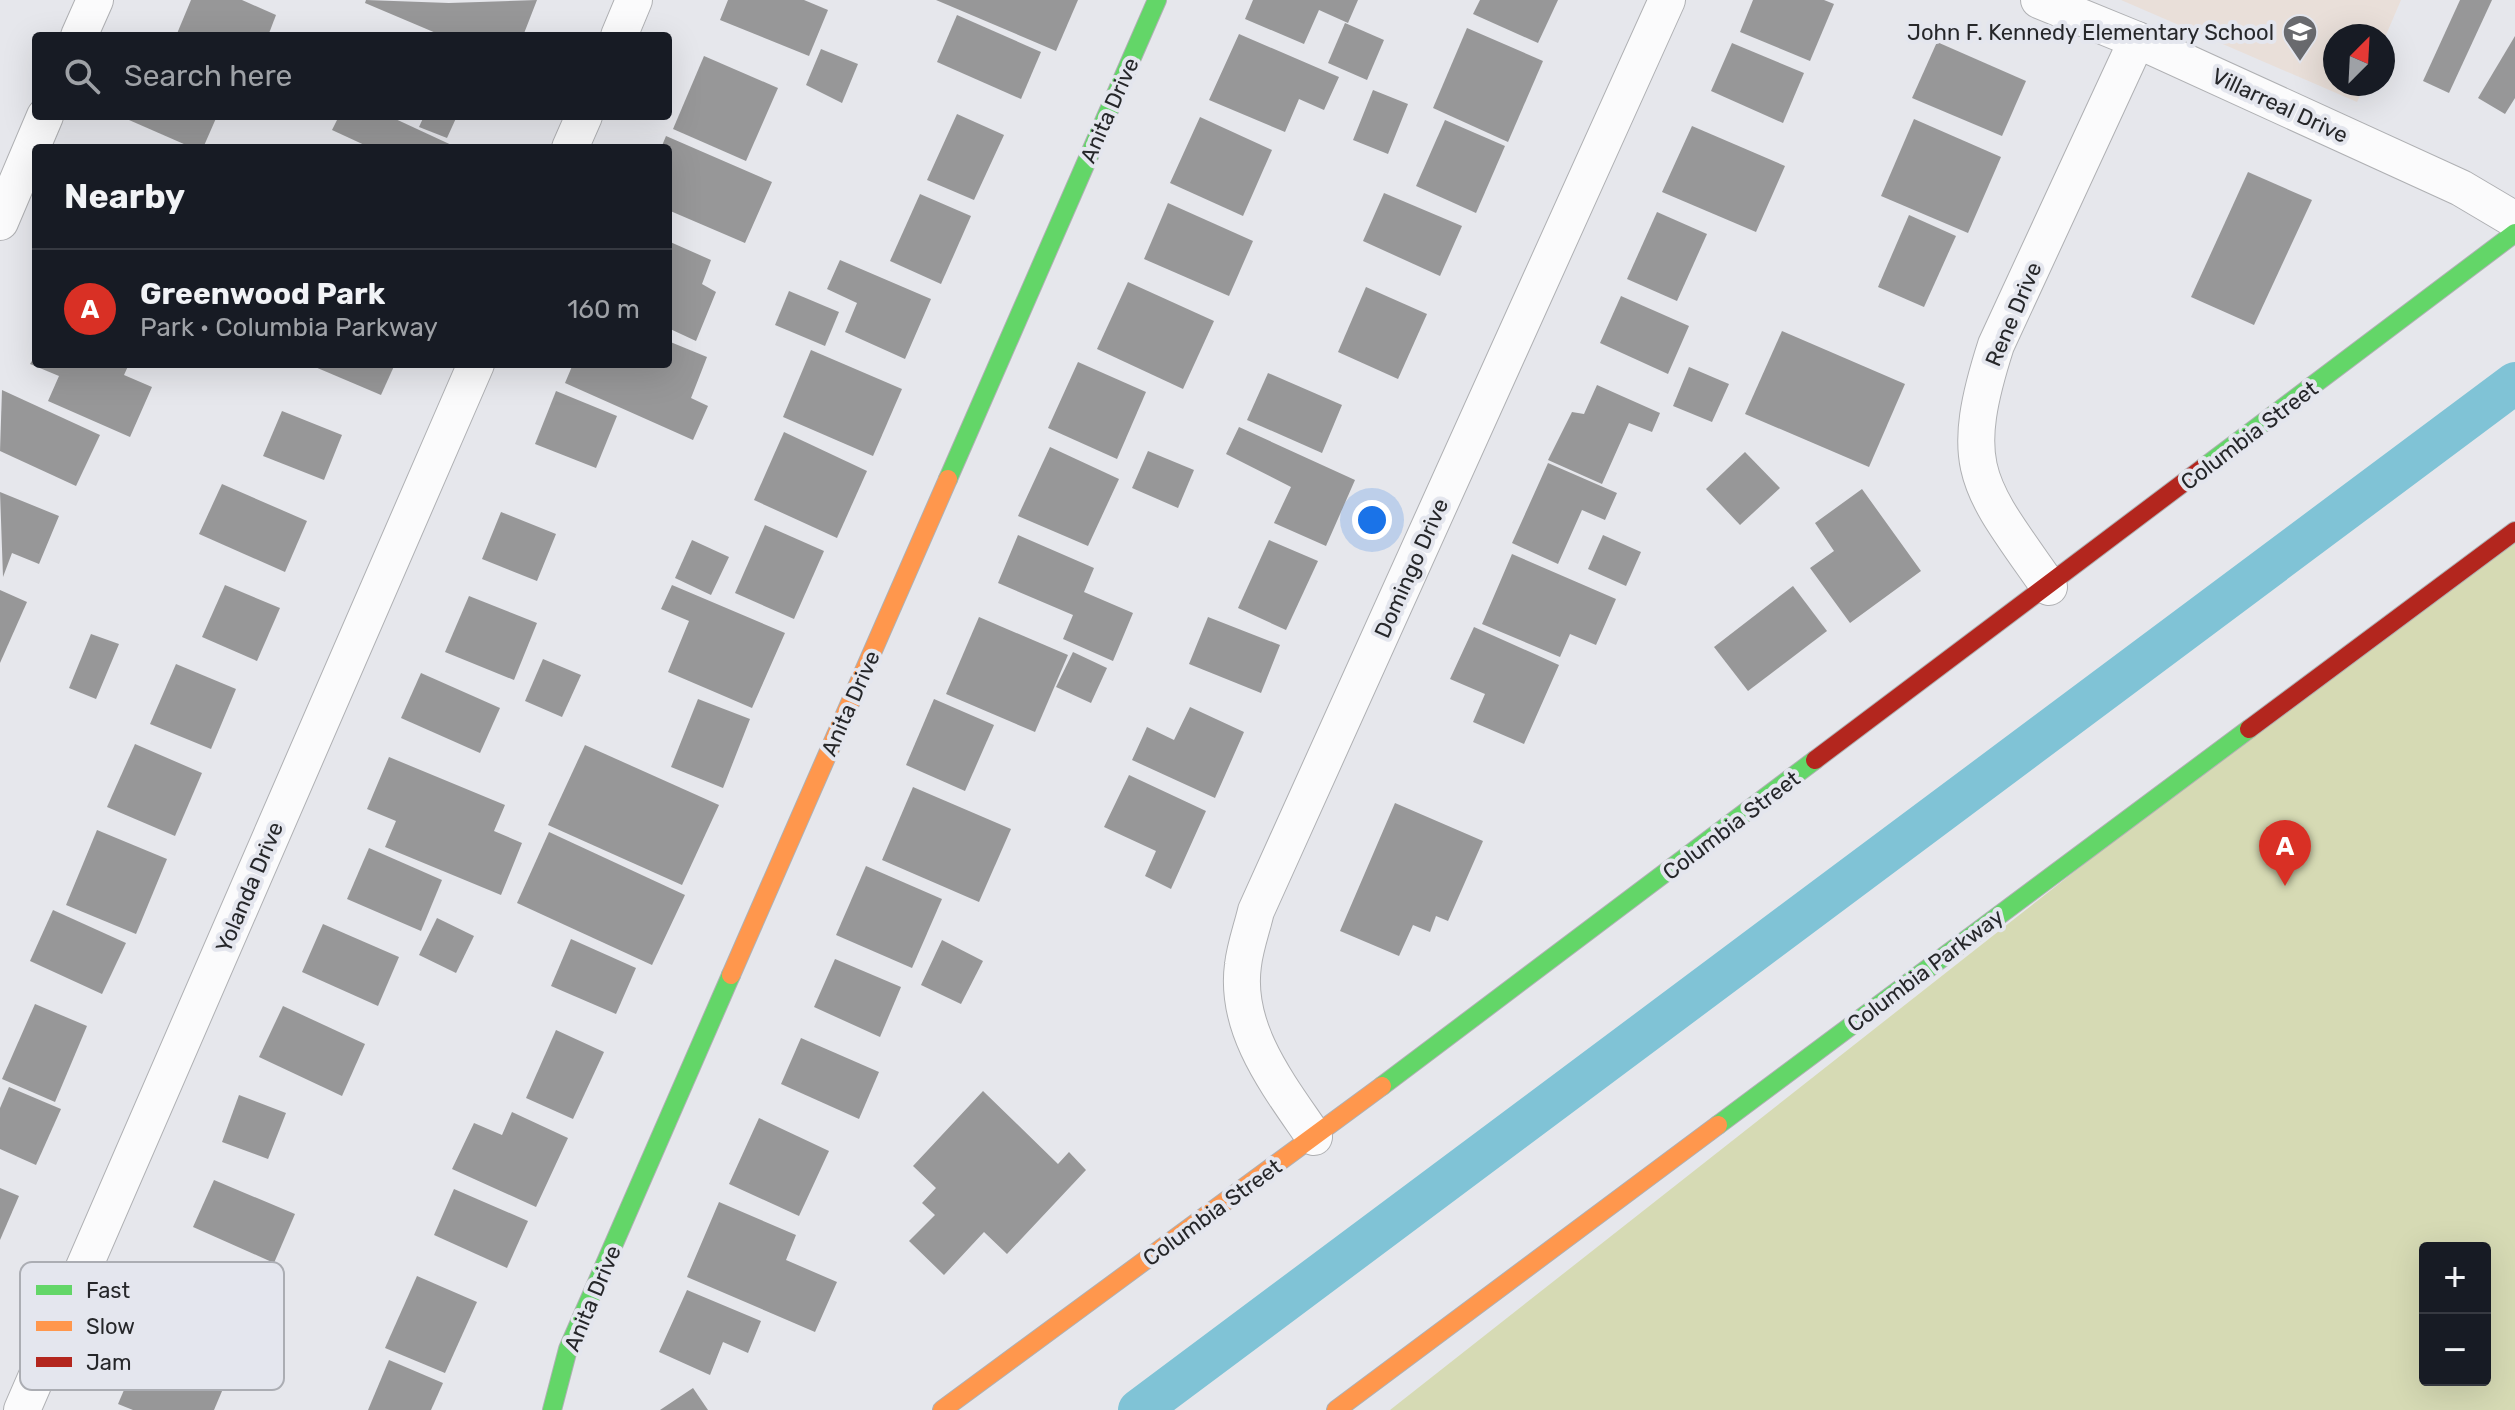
<!DOCTYPE html>
<html lang="en">
<head>
<meta charset="utf-8">
<style>
  body { margin:0; font-family:Rubik,sans-serif; background:#20242c; color:#f1f3f6 }
  .controls { position:absolute; right:24px; bottom:24px; display:grid; overflow:hidden; border-radius:8px; box-shadow:0 8px 32px #0002 }
  .controls button { width:72px; height:72px; display:grid; place-items:center; padding:0; border:0; border-bottom:2px solid #363941; background:#171b24; color:#f1f3f6; font:40px sans-serif }
  .compass { position:absolute; left:2323px; top:24px; width:72px; height:72px; border-radius:50%; background:#171b24; box-shadow:0 8px 32px #0002; rotate:24deg }
  .you { position:absolute; left:1372px; top:520px; width:28px; height:28px; margin:-20px; border:6px solid #fff; border-radius:50%; background:#1a73e8; box-shadow:0 0 0 12px #1a73e833 }
  .badge { display:grid; place-items:center; width:52px; height:52px; border-radius:50%; background:#d93025; color:#fff; font-size:26px; font-weight:700 }
  .pin { position:absolute; translate:-50% -66px; filter:drop-shadow(0 2px 4px #0008) }
  .pin::after { content:''; position:absolute; top:42px; width:28px; height:24px; background:inherit; clip-path:polygon(0 0,100% 0,50% 100%) }
  .list { margin:0; padding:0; list-style:none }
  h2 { display:flex; justify-content:space-between; align-items:center; height:104px; margin:0; padding:0 32px; font-size:34px }
  h2 small { font-size:26px; font-weight:400; color:#9ea1a6 }
  .list li { display:grid; grid-template-columns:52px 1fr auto; gap:24px; align-items:center; box-sizing:border-box; height:120px; padding:0 32px; border-top:2px solid #363941 }
  .list b { display:block; font-size:30px; white-space:nowrap }
  .list p { margin:0; font-size:26px; white-space:nowrap; color:#9ea1a6 }
  .list em { font-size:26px; font-style:normal; color:#9ea1a6 }
  .icon { flex:none; width:44px; height:44px; fill:none; stroke:currentColor; stroke-width:2; stroke-linecap:round; stroke-linejoin:round }
  .map { position:relative; flex:none; width:2515px; height:1410px; overflow:hidden }
  .search { position:absolute; background:#171b24; box-shadow:0 8px 32px #0002; left:32px; top:32px; width:640px; height:88px; display:flex; align-items:center; gap:20px; box-sizing:border-box; padding:0 28px; border-radius:8px; color:#9ea1a6; font-size:30px }
  .panel { position:absolute; background:#171b24; box-shadow:0 8px 32px #0002; left:32px; top:144px; width:640px; height:224px; border-radius:8px }
  .map>svg:first-child { display:block }
  .education { fill:#e9dfd9 }
  .green { fill:#d6dab4; fill-rule:evenodd }
  .lines { fill:none; stroke-linecap:round; stroke-linejoin:round }
  .canal { stroke:#80c3d6; stroke-width:42 }
  .building { fill:#979798 }
  .street-casing { stroke:#afb0b3; stroke-width:38 }
  .fast-casing { stroke:#afb0b3; stroke-width:20 }
  .slow-casing { stroke:#afb0b3; stroke-width:20 }
  .jam-casing { stroke:#afb0b3; stroke-width:20 }
  .street { stroke:#fbfbfc; stroke-width:36 }
  .fast { stroke:#63d668; stroke-width:18 }
  .slow { stroke:#ff974d; stroke-width:18 }
  .jam { stroke:#b3261e; stroke-width:18 }
  .labels { text-anchor:middle; stroke-width:8; stroke-linejoin:round; paint-order:stroke }
  .poi-label { font-size:22px; fill:#26272a; stroke:#e4e6ee; text-anchor:end }
  .street-label { font-size:22px; fill:#26272a; stroke:#e4e6ee }
  .key { fill:#e4e6ee; stroke:#abadb3; stroke-width:2 }
  .key-label { font-size:22px; fill:#26272a }
</style>
</head>
<body>
<div class="map">
<svg width="2515" height="1410" viewBox="0 0 2515 1410">
  <rect width="100%" height="100%" fill="#e6e7ec"/>
  <path class="education" d="M2121,0H2401L2383,42V36H2335V84H2365L2357,102Z"/>
  <path class="green" d="M2515,525V1410H1390ZM2425,1248H2485V1380H2425Z"/>
  <g class="lines">
    <path class="canal" d="M1139,1410L2515,383"/>
  </g>
  <g class="building">
    <path d="M191,0H242L276,15L268,36H176Z"/>
    <path d="M366,0L449,3L537,0L523,36H479L470,32L469,36H443L365,3Z"/>
    <path d="M728,0H804L828,10L809,56L720,20Z"/>
    <path d="M936,0H1078L1056,51Z"/>
    <path d="M1253,0H1358L1348,23L1319,10L1304,44L1245,19Z"/>
    <path d="M1480,0H1558L1538,43L1473,14Z"/>
    <path d="M1753,0H1824L1834,4L1810,61L1740,32Z"/>
    <path d="M2460,0H2492L2449,93L2423,81Z"/>
    <path d="M957,15L1041,52L1021,99L937,62Z"/>
    <path d="M1345,23L1384,40L1367,80L1328,63Z"/>
    <path d="M1467,28L1543,61L1508,142L1433,108Z"/>
    <path d="M1239,34L1339,77L1324,110L1299,99L1285,132L1209,100Z"/>
    <path d="M2515,36V98L2505,114L2478,98Z"/>
    <path d="M1937,42L2026,81L2002,136L1912,98Z"/>
    <path d="M1732,43L1804,73L1783,123L1711,91Z"/>
    <path d="M821,49L858,64L842,103L806,85Z"/>
    <path d="M704,56L778,88L746,161L673,129Z"/>
    <path d="M1373,90L1408,104L1388,154L1353,140Z"/>
    <path d="M957,114L1004,135L974,200L927,180Z"/>
    <path d="M131,116H217L203,148H193L129,120Z"/>
    <path d="M339,116H389L458,148H371L332,130Z"/>
    <path d="M424,116H457L447,138L419,127Z"/>
    <path d="M1200,117L1272,150L1243,216L1170,183Z"/>
    <path d="M1914,119L2001,157L1968,233L1881,196Z"/>
    <path d="M1445,120L1505,146L1476,213L1416,186Z"/>
    <path d="M1692,126L1785,166L1756,232L1662,192Z"/>
    <path d="M666,136L772,182L745,243L668,210V148H661Z"/>
    <path d="M2248,172L2312,200L2254,325L2191,297Z"/>
    <path d="M1384,193L1462,226L1440,276L1363,241Z"/>
    <path d="M920,194L971,216L941,284L890,261Z"/>
    <path d="M1168,203L1253,241L1229,296L1144,259Z"/>
    <path d="M1657,212L1707,234L1677,301L1627,279Z"/>
    <path d="M1909,215L1956,236L1924,307L1878,287Z"/>
    <path d="M668,241L711,260L702,284L716,292L696,341L668,328Z"/>
    <path d="M840,260L931,299L905,359L845,332L857,303L827,289Z"/>
    <path d="M1128,282L1214,321L1183,389L1097,349Z"/>
    <path d="M1366,287L1427,314L1398,379L1338,352Z"/>
    <path d="M789,291L839,312L825,346L775,325Z"/>
    <path d="M1621,296L1689,326L1668,374L1600,343Z"/>
    <path d="M1782,331L1905,384L1869,467L1745,414Z"/>
    <path d="M668,341L707,357L691,398L708,406L693,440L565,383L573,364H668Z"/>
    <path d="M811,350L902,389L873,456L783,417Z"/>
    <path d="M36,354V364H129L124,375L152,387L130,437L48,401L59,376L30,364Z"/>
    <path d="M1078,362L1146,392L1117,459L1048,428Z"/>
    <path d="M308,364H395L381,395Z"/>
    <path d="M1689,367L1729,384L1712,422L1673,406Z"/>
    <path d="M1268,373L1342,405L1322,453L1247,420Z"/>
    <path d="M1597,385L1660,413L1652,432L1629,423L1602,484L1548,460L1572,412L1584,414Z"/>
    <path d="M2,390L100,435L76,486L0,451Z"/>
    <path d="M556,391L617,416L596,468L535,444Z"/>
    <path d="M282,411L342,435L324,480L263,456Z"/>
    <path d="M1239,427L1355,480L1326,546L1274,523L1291,487L1226,454Z"/>
    <path d="M784,432L867,471L837,538L754,500Z"/>
    <path d="M1050,447L1119,479L1088,546L1018,516Z"/>
    <path d="M1148,451L1194,470L1178,508L1132,488Z"/>
    <path d="M1745,452L1780,488L1740,525L1706,489Z"/>
    <path d="M1548,463L1617,493L1605,520L1582,510L1558,564L1512,543Z"/>
    <path d="M222,484L307,521L285,572L199,534Z"/>
    <path d="M1862,489L1921,571L1850,623L1810,568L1834,551L1815,523Z"/>
    <path d="M0,492L59,516L39,564L12,553L3,577Z"/>
    <path d="M501,512L556,534L537,581L482,559Z"/>
    <path d="M765,525L824,551L794,619L735,593Z"/>
    <path d="M1018,535L1094,568L1084,592L1133,613L1113,661L1063,639L1073,615L998,583Z"/>
    <path d="M1603,535L1641,552L1626,586L1588,569Z"/>
    <path d="M692,540L729,557L711,595L675,578Z"/>
    <path d="M1269,540L1318,561L1286,630L1238,608Z"/>
    <path d="M1512,554L1616,599L1596,645L1570,634L1560,657L1482,624Z"/>
    <path d="M225,585L280,608L257,661L202,637Z"/>
    <path d="M672,585L785,633L752,708L668,672L689,621L661,609Z"/>
    <path d="M1793,586L1827,631L1748,691L1714,647Z"/>
    <path d="M0,590L27,602L0,663Z"/>
    <path d="M469,596L537,623L514,680L445,652Z"/>
    <path d="M979,617L1068,655L1035,732L946,694Z"/>
    <path d="M1208,617L1280,645L1261,693L1189,664Z"/>
    <path d="M1474,627L1559,665L1524,744L1473,722L1485,694L1450,679Z"/>
    <path d="M91,634L119,644L96,699L69,688Z"/>
    <path d="M1073,652L1107,668L1091,703L1056,687Z"/>
    <path d="M543,659L581,675L562,717L525,701Z"/>
    <path d="M176,664L236,689L211,749L150,724Z"/>
    <path d="M421,673L500,708L480,753L401,718Z"/>
    <path d="M698,699L750,719L723,788L671,767Z"/>
    <path d="M934,699L994,725L965,791L906,765Z"/>
    <path d="M1190,707L1244,732L1215,798L1132,760L1147,727L1174,740Z"/>
    <path d="M135,744L202,773L175,836L107,807Z"/>
    <path d="M585,745L719,805L682,885L548,825Z"/>
    <path d="M389,757L505,805L494,831L522,843L501,895L385,847L396,821L367,809Z"/>
    <path d="M1129,775L1206,811L1171,889L1145,876L1156,851L1104,827Z"/>
    <path d="M913,787L1011,829L979,902L882,860Z"/>
    <path d="M1395,803L1483,841L1448,921L1436,916L1430,932L1413,925L1399,956L1340,931Z"/>
    <path d="M97,830L167,859L136,934L66,905Z"/>
    <path d="M549,832L685,895L652,965L517,903Z"/>
    <path d="M369,848L442,880L421,931L347,899Z"/>
    <path d="M866,866L942,899L912,968L836,935Z"/>
    <path d="M53,910L126,943L102,994L30,961Z"/>
    <path d="M437,918L474,936L456,973L419,955Z"/>
    <path d="M323,924L399,957L378,1006L302,972Z"/>
    <path d="M571,939L636,968L616,1014L551,986Z"/>
    <path d="M942,940L983,961L961,1004L921,985Z"/>
    <path d="M835,959L901,987L880,1037L814,1007Z"/>
    <path d="M35,1004L87,1026L55,1102L2,1079Z"/>
    <path d="M283,1006L365,1044L342,1096L259,1057Z"/>
    <path d="M556,1030L604,1052L573,1119L526,1098Z"/>
    <path d="M801,1038L879,1072L859,1119L781,1084Z"/>
    <path d="M9,1087L61,1109L36,1165L0,1149V1108Z"/>
    <path d="M983,1091L1058,1164L1069,1152L1086,1170L1007,1254L984,1232L944,1275L909,1241L935,1215L922,1203L936,1188L913,1166Z"/>
    <path d="M239,1095L286,1113L268,1159L222,1142Z"/>
    <path d="M512,1112L568,1138L536,1207L452,1169L474,1123L502,1135Z"/>
    <path d="M759,1118L829,1151L799,1216L729,1184Z"/>
    <path d="M214,1180L295,1214L274,1263L193,1227Z"/>
    <path d="M0,1188L19,1196L0,1240Z"/>
    <path d="M454,1189L528,1221L507,1268L434,1235Z"/>
    <path d="M719,1202L796,1235L786,1260L837,1282L815,1332L687,1277Z"/>
    <path d="M417,1276L477,1302L445,1373L385,1348Z"/>
    <path d="M687,1290L761,1321L748,1353L723,1342L710,1375L659,1352Z"/>
    <path d="M142,1348L225,1384L214,1410H133L118,1404Z"/>
    <path d="M389,1360L443,1383L431,1410H368Z"/>
    <path d="M693,1388L708,1410H660Z"/>
  </g>
  <g class="lines">
    <defs>
      <g id="street">
        <path d="M2039,0L2137,40L2461,188L2515,220"/>
        <path d="M79,36L95,0"/>
        <path d="M619,36L634,0"/>
        <path d="M570,148L584,116"/>
        <path d="M0,222L45,116"/>
        <path d="M2049,587C1978,485 1956,470 1996,345L2137,40"/>
        <path d="M1314,1137C1280,1087 1234,1030 1243,965C1245,947 1252,928 1256,911L1667,0"/>
        <path d="M22,1410L476,364"/>
      </g>
      <g id="fast">
        <path d="M2203,468L2515,233"/>
        <path d="M948,479L1157,0"/>
        <path d="M1382,1086L1815,760"/>
        <path d="M1718,1125L2249,729"/>
        <path d="M552,1410L568,1349L731,975"/>
      </g>
      <g id="slow">
        <path d="M731,975L948,479"/>
        <path d="M942,1410L1382,1086"/>
        <path d="M1336,1410L1718,1125"/>
      </g>
      <g id="jam">
        <path d="M2249,729L2515,531"/>
        <path d="M1815,760L2203,468"/>
      </g>
    </defs>
    <use href="#street" class="street-casing"/>
    <use href="#fast" class="fast-casing"/>
    <use href="#slow" class="slow-casing"/>
    <use href="#jam" class="jam-casing"/>
    <use href="#street" class="street"/>
    <use href="#fast" class="fast"/>
    <use href="#slow" class="slow"/>
    <use href="#jam" class="jam"/>
  </g>
  <defs>
    <symbol id="school-pin" viewBox="-11 -11 22 30"><path d="M0 17L-7.5 6A9.5 9.5 0 1 1 7.5 6Z" fill="#696a6e" stroke="#e4e6ee"/><path d="M0-5L7-2L0 1L-7-2ZM-4 1L0 2.5L4 1V4Q0 6-4 4Z" fill="#fff"/></symbol>
  </defs>
  <g fill-rule="evenodd">
    <use href="#school-pin" x="2280" y="12" width="40" height="54"/>
  </g>
  <g class="labels">
    <g class="poi-label">
      <text x="2274" y="40">John F. Kennedy Elementary School</text>
    </g>
    <g class="street-label">
      <text transform="translate(2280 105) rotate(25)" y="8">Villarreal Drive</text>
      <text transform="translate(1109 110) rotate(-66)" y="8">Anita Drive</text>
      <text transform="translate(2013 314) rotate(-67)" y="8">Rene Drive</text>
      <text transform="translate(2249 435) rotate(-37)" y="8">Columbia Street</text>
      <text transform="translate(1411 568) rotate(-66)" y="8">Domingo Drive</text>
      <text transform="translate(850 703) rotate(-66)" y="8">Anita Drive</text>
      <text transform="translate(1731 825) rotate(-37)" y="8">Columbia Street</text>
      <text transform="translate(249 887) rotate(-67)" y="8">Yolanda Drive</text>
      <text transform="translate(1925 970) rotate(-37)" y="8">Columbia Parkway</text>
      <text transform="translate(1212 1212) rotate(-36)" y="8">Columbia Street</text>
      <text transform="translate(592 1298) rotate(-67)" y="8">Anita Drive</text>
    </g>
  </g>
  <rect x="20" y="1262" width="264" height="128" rx="12" class="key"/>
  <rect x="36" y="1285" width="36" height="10" fill="#63d668"/>
  <rect x="36" y="1321" width="36" height="10" fill="#ff974d"/>
  <rect x="36" y="1357" width="36" height="10" fill="#b3261e"/>
  <g class="key-label">
    <text x="86" y="1298">Fast</text>
    <text x="86" y="1334">Slow</text>
    <text x="86" y="1370">Jam</text>
  </g>
</svg>
<div class="controls">
<button>+</button>
<button>−</button>
</div>
<svg class="compass" viewBox="-18 -18 36 36"><path d="M0-13l5 13h-10z" fill="#e53935"/><path d="M0 13l5-13h-10z" fill="#9ea1a6"/></svg>
<div class="you"></div>
<div class="pin badge" style="left:2285px;top:886px">A</div>
<div class="search"><svg class="icon" aria-label="search" viewBox="0 0 24 24"><circle cx="10" cy="10" r="6"/><path d="M15 15l6 6"/></svg>Search here</div>
<section class="panel">
<h2>Nearby<small></small></h2>
<ul class="list">
<li><span class="badge">A</span><div><b>Greenwood Park</b><p>Park · Columbia Parkway</p></div><em>160 m</em></li>
</ul>
</section>
</div>
</body>
</html>
